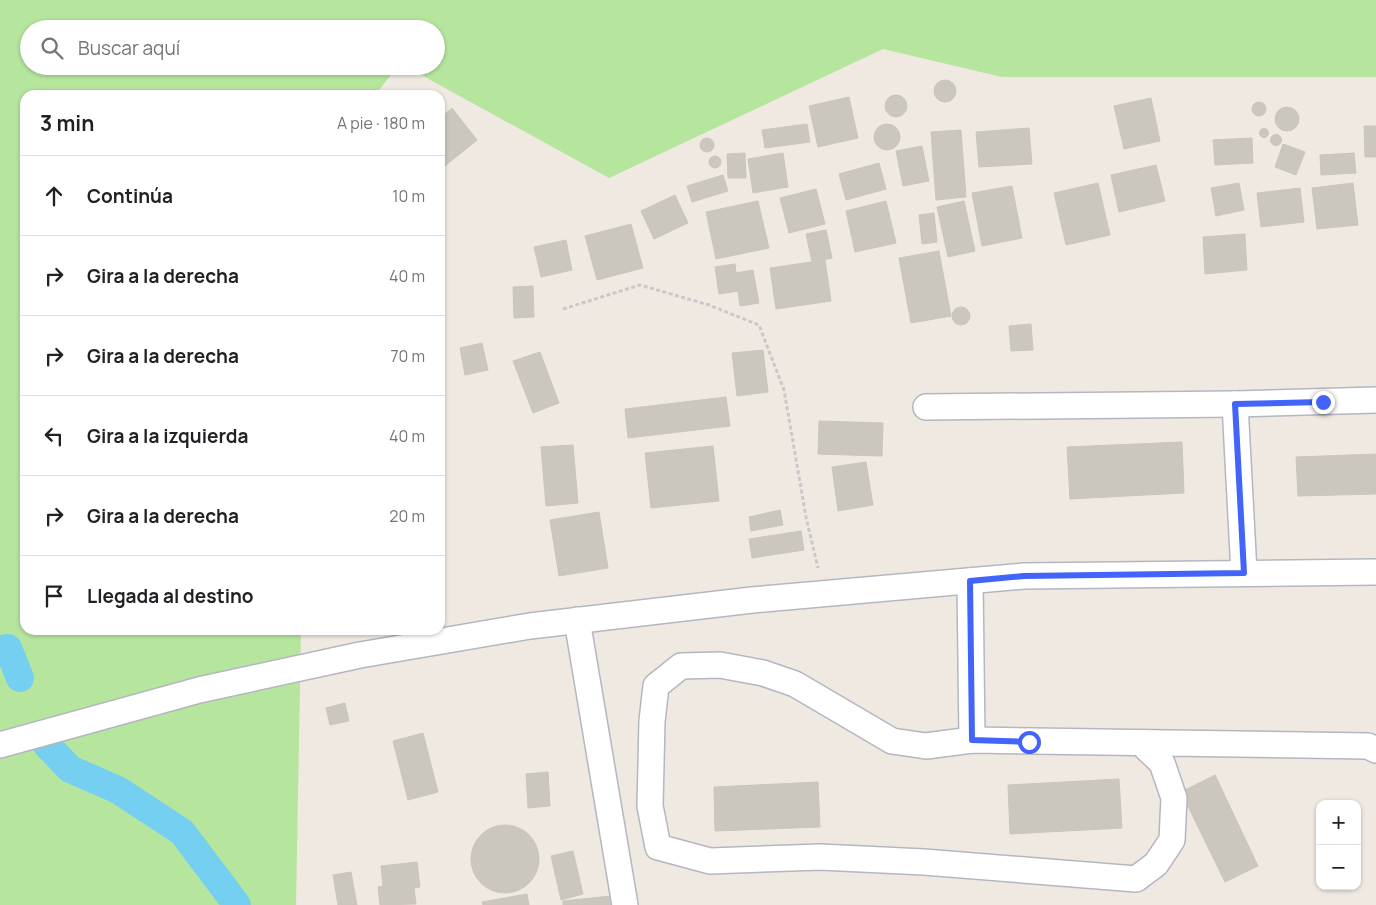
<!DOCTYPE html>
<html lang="es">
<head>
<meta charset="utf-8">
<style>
  body { margin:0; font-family:Manrope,sans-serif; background:#f2f2f2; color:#202124 }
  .controls { position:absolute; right:15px; bottom:15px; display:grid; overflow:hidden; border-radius:10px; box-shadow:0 1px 4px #0004 }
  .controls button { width:45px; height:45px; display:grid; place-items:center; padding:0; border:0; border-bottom:1px solid #e0e0e0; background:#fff; color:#202124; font:25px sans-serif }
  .stop { position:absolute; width:15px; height:15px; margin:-11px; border:4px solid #4264fb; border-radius:50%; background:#fff }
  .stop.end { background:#4264fb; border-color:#fff; box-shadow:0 1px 5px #0008 }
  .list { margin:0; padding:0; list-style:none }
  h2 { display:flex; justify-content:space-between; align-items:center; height:65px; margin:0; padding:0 20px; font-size:21px }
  h2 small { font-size:16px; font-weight:400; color:#757577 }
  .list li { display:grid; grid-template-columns:32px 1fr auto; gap:15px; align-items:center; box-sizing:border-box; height:80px; padding:0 20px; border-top:1px solid #e0e0e0 }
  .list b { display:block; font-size:19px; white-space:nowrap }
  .list em { font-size:16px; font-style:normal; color:#757577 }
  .icon { flex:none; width:28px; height:28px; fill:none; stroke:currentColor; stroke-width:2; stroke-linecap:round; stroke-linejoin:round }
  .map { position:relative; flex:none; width:1376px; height:905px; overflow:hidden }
  .search { position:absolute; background:#fff; box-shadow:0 1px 4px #0004; left:20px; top:20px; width:425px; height:55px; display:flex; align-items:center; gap:12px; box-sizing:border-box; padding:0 18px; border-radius:28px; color:#757577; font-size:19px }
  .panel { position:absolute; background:#fff; box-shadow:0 1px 4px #0004; left:20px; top:90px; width:425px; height:545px; border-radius:15px }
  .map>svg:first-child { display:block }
  .green { fill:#b6e59e }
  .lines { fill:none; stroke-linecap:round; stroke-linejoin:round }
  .canal { stroke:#75cff0; stroke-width:28 }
  .building { fill:#cbc7bf; stroke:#cbc5ba }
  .minor-casing { stroke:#b4b7c1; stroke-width:28 }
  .path { stroke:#c9c9c9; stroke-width:3; stroke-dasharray:4 2.5; stroke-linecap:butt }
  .minor { stroke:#fff; stroke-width:25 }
  .route { stroke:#4264fb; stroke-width:6 }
</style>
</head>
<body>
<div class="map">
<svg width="1376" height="905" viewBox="0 0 1376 905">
  <rect width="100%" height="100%" fill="#efe9e1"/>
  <path class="green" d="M0,0H1376V77H1002L883,49L609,178L405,66H436V29H29V66H398L375,95H25V630H301L296,905H0Z"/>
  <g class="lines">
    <g class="canal">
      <path d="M0,649L8,648L20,678"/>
      <path d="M47,745L70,769L118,790L182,832L237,905"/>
    </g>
  </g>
  <g class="building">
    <circle cx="945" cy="91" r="11"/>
    <circle cx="896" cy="106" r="11"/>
    <path d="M849,97L858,138L818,147L809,106Z"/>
    <path d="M1151,98L1160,141L1124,149L1114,106Z"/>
    <circle cx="1259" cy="109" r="7"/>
    <circle cx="1287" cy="119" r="12"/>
    <path d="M452,108L477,140L440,170V118Z"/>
    <path d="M807,124L810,142L765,148L762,130Z"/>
    <circle cx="887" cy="137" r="13"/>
    <path d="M1364,126H1376V157H1365Z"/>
    <path d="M1029,128L1032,164L979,167L976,132Z"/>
    <circle cx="1264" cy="133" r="4.5"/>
    <path d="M961,130L966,197L936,200L931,132Z"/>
    <circle cx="1276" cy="140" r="5.5"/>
    <circle cx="707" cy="145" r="7"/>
    <path d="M1252,138L1253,163L1215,165L1213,140Z"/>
    <path d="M1283,144L1305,152L1296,175L1275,167Z"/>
    <path d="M922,146L929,181L903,186L896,151Z"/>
    <path d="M745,153L746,178H728L727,154Z"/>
    <path d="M783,153L788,187L753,193L748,159Z"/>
    <path d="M1354,153L1356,173L1321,175L1320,155Z"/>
    <circle cx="715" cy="162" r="6"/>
    <path d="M879,163L886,189L846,200L839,174Z"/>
    <path d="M1156,165L1165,201L1119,212L1111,175Z"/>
    <path d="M723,175L728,191L692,202L687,186Z"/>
    <path d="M1098,183L1110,235L1066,245L1054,193Z"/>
    <path d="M1239,183L1244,210L1216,216L1211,188Z"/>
    <path d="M1353,183L1358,225L1317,229L1312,188Z"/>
    <path d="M1012,186L1022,238L982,246L972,193Z"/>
    <path d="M1300,188L1304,222L1261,227L1257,193Z"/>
    <path d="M816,189L825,224L789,233L780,198Z"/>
    <path d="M675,195L688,223L654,239L641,211Z"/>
    <path d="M758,201L769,248L716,259L706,212Z"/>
    <path d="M886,201L896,243L855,252L846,211Z"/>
    <path d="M964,201L975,251L948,257L937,207Z"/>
    <path d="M934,213L937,242L922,244L919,215Z"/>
    <path d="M631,224L643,268L597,280L585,236Z"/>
    <path d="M826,230L832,258L812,262L806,234Z"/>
    <path d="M1245,234L1247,270L1205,274L1203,237Z"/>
    <path d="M566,240L572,270L541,277L534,247Z"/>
    <path d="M939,251L951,316L911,323L899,258Z"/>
    <path d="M825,260L831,301L776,309L770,268Z"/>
    <path d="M735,264L736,273L753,270L759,303L740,306L738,291L719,294L715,267Z"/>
    <path d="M533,286L534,317L514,318L513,287Z"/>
    <circle cx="961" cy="316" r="9"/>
    <path d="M1031,324L1033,350L1011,351L1009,326Z"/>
    <path d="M482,343L488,370L465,375L460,348Z"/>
    <path d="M763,350L768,392L737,396L732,353Z"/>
    <path d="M540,352L559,403L533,413L513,361Z"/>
    <path d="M726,397L730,426L628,438L625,409Z"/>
    <path d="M819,421L883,423L882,456L818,454Z"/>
    <path d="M1182,442L1184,493L1070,499L1067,447Z"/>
    <path d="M573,445L578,503L546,506L541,447Z"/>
    <path d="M713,446L719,501L651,508L645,453Z"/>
    <path d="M1376,454V494L1298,496L1296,457Z"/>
    <path d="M866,462L873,505L838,511L832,467Z"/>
    <path d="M780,510L783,525L751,531L749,517Z"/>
    <path d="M599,512L608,568L559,576L550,520Z"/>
    <path d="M801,531L804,550L752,558L749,539Z"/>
    <path d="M345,703L349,721L330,725L326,708Z"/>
    <path d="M423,733L438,792L408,800L393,741Z"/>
    <path d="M548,772L550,806L528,808L526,774Z"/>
    <path d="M1215,775L1258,866L1225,882L1181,792Z"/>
    <path d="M1119,779L1122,828L1010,834L1008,785Z"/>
    <path d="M818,782L820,827L715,831L714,787Z"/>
    <circle cx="505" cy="859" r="34"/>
    <path d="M573,851L583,894L561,900L551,856Z"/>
    <path d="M417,862L420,887L414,888L416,904L380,905L378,887L383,886L381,866Z"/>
    <path d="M351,872L357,905H338L333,875Z"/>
    <path d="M527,894L529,905H483L482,902Z"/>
    <path d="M611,896L612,905H563V901Z"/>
  </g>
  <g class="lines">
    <defs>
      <g id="minor">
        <path d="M926,407L1235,404"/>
        <path d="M1244,573L1235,404L1376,400"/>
        <path d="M970,581L972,740"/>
        <path d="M577,620L625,905"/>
        <path d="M1142,744L1162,763L1174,798L1172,840L1156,864L1136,879L924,862L820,857L710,861L658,847L650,806L652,721L656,686L681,666L720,665L763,673L795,684L892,741L926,746L972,740L1368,746L1376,750"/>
        <path d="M0,745L199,690L360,655L530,626L752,600L1024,576L1376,572"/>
      </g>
    </defs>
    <use href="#minor" class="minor-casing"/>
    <path class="path" d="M563,309L640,285L709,305L759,325L784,390L806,517L818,568"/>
    <use href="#minor" class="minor"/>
  </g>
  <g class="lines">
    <path class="route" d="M1029,742L972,740L970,581L1024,576L1244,573L1235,404L1323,402"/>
  </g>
</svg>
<div class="controls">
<button>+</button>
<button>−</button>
</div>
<div class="stop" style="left:1029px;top:742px"></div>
<div class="stop end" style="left:1323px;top:402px"></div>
<div class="search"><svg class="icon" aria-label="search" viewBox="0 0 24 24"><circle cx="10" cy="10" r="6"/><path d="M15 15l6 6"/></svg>Buscar aquí</div>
<section class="panel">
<h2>3 min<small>A pie · 180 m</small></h2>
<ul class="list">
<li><svg class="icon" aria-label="ahead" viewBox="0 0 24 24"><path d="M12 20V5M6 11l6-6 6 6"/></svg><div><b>Continúa</b></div><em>10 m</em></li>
<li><svg class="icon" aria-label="right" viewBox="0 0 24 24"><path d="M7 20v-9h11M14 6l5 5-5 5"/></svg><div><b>Gira a la derecha</b></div><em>40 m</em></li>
<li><svg class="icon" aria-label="right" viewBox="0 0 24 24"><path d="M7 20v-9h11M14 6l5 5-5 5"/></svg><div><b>Gira a la derecha</b></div><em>70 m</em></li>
<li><svg class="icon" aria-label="left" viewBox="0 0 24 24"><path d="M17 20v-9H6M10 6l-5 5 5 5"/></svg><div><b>Gira a la izquierda</b></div><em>40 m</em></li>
<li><svg class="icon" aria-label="right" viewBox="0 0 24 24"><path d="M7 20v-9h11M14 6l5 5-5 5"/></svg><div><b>Gira a la derecha</b></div><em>20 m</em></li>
<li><svg class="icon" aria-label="arrive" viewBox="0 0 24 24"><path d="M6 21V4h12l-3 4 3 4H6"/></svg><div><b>Llegada al destino</b></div></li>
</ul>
</section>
</div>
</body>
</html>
